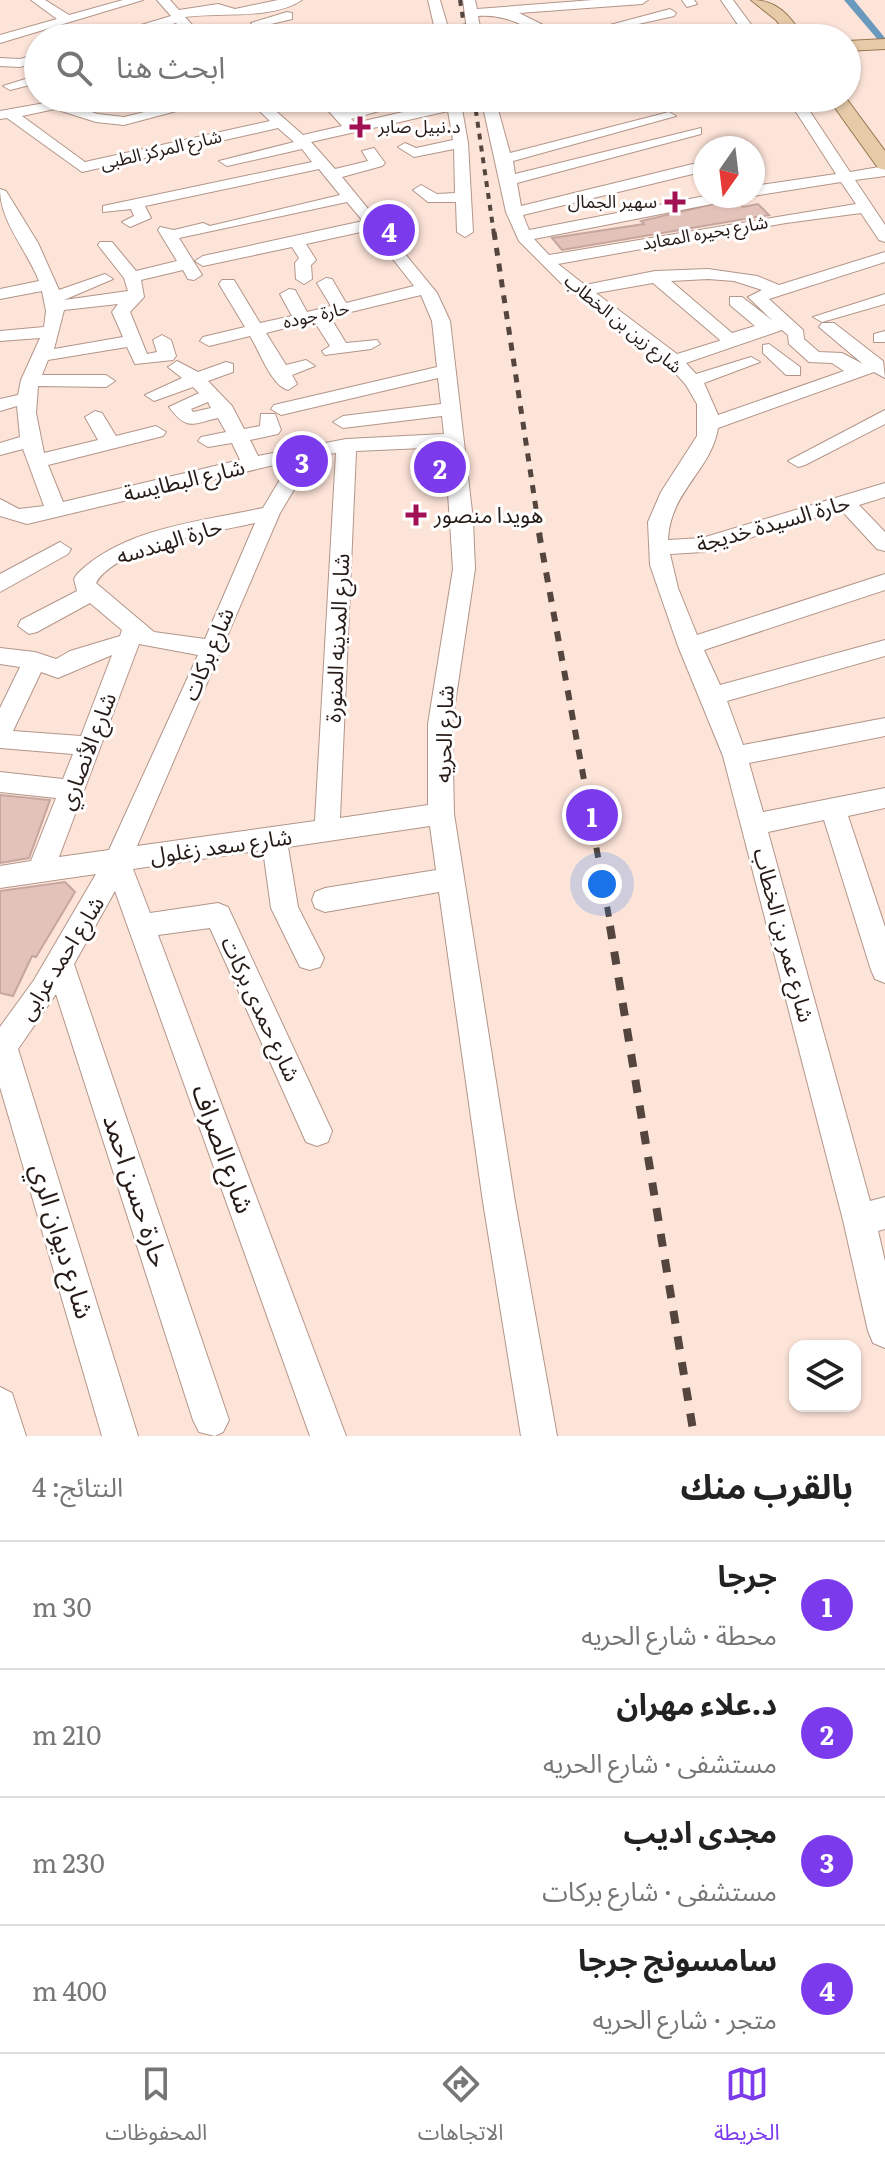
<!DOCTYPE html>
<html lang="ar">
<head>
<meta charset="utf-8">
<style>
  body { margin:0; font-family:Literata,"Noto Sans Arabic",serif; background:#f2f2f2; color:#222; direction:rtl }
  .controls { position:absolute; right:24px; bottom:24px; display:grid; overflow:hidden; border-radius:16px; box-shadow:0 2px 6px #0004 }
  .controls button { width:72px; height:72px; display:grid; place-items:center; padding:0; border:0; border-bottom:2px solid #e0e0e0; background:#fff; color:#222; font:40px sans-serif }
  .compass { position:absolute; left:693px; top:136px; width:72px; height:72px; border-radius:50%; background:#fff; box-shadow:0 2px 6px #0004; rotate:194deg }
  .you { position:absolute; left:602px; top:884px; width:28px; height:28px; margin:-20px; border:6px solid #fff; border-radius:50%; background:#1a73e8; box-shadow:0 0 0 12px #1a73e833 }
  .badge { display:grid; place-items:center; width:52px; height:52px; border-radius:50%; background:#7c3aed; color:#fff; font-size:26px; font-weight:700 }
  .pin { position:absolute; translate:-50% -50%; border:4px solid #fff; box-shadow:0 2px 8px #0006 }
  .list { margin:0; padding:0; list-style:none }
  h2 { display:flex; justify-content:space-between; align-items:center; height:104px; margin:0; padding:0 32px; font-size:34px }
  h2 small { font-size:26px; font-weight:400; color:#767676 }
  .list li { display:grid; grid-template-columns:52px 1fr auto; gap:24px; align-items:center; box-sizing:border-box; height:128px; padding:0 32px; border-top:2px solid #e0e0e0 }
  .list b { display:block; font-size:30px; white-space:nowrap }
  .list p { margin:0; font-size:26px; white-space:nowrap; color:#767676 }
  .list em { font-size:26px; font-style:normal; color:#767676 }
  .icon { flex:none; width:44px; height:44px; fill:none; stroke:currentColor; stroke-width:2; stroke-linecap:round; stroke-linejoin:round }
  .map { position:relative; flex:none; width:885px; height:1436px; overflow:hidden; direction:ltr }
  .search { position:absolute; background:#fff; box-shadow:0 2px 6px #0004; left:24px; right:24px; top:24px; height:88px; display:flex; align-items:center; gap:20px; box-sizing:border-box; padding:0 28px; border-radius:44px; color:#767676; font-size:30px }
  .sheet { height:616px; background:#fff }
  nav { display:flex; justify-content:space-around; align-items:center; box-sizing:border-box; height:112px; border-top:2px solid #e0e0e0; background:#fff; font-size:22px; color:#767676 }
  nav a { display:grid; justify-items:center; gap:4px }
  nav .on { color:#7c3aed }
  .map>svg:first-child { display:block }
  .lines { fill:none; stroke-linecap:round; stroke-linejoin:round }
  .canal { fill:#6999bc; fill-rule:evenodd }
  .building { fill:#e3c2ba; stroke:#c6a69e; stroke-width:2 }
  .minor-casing { stroke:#b39589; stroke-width:2 }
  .major-casing { stroke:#987750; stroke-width:2 }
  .minor { fill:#fff; fill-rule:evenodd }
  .major { fill:#e6cba9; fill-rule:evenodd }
  .rail-far3 { stroke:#54463f; stroke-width:4; stroke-dasharray:6 6; stroke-linecap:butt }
  .rail-far2 { stroke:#54463f; stroke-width:5; stroke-dasharray:8 8; stroke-linecap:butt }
  .rail-far1 { stroke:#54463f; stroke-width:6; stroke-dasharray:10 10; stroke-linecap:butt }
  .rail { stroke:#54463f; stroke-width:8; stroke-dasharray:13 13; stroke-linecap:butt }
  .poi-dot { fill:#a21054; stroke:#fff; stroke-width:3 }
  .labels { text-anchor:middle; stroke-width:6; stroke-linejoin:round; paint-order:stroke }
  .far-poi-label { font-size:18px; fill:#261b16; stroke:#fff; text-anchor:start }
  .far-street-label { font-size:18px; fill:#261b16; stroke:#fff }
  .street-label { font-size:22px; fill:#261b16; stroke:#fff }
  .poi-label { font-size:22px; fill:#261b16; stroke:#fff; text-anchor:start }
  .near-street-label { font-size:26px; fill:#261b16; stroke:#fff }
</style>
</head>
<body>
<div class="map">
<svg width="885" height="1436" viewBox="0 0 885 1436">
  <rect width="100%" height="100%" fill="#fde4d9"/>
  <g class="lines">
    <path class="canal" d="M844,0H854L885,38V48Z"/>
  </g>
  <g class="building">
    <path d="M735,199L743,207L758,204L769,215L562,250L552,238L644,224L641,221Z"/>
    <path d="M0,795L50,800L29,858L0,863Z"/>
    <path d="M65,882L75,892L36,957L32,956L13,996L0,993V891Z"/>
  </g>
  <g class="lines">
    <defs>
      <g id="minor">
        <path d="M31,0H45L69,15L123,0H143L0,43V35L57,19Z"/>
        <path d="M157,0H170L179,10L218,4L235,9L278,0H302C273,20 219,12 185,17L204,38H190L176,23L120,38H98L171,16Z"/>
        <path d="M428,0H440L451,38H437Z"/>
        <path d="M463,0H475L477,9L593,0H648L642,4L519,13L569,38C533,38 517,13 478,16L482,38H468Z"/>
        <path d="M682,0H694L697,4L687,7Z"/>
        <path d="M721,0H733L761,38H747Z"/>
        <path d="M670,9L676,13L674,16L616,29L610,25Z"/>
        <path d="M287,12L292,13V19L267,25L283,38H268L251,23Z"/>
        <path d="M38,54V62L20,67L0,66V58L20,59Z"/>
        <path d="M38,75V83L10,90L3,86Z"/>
        <path d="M201,98H225L124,125L96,122L55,109L22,116L85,162L270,121L246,98H261L303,135L342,126L317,98H332L344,111L366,106L363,98H377L379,111L351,119L355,123L447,102L446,98H548L541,102L497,106L510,153L669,112L676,116L513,161L515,174L701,128V134L517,183L521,206L705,161V171L523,215L529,230L705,196H735L727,201L534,239L549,255L856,204L841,182L753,196V186L836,174L787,98H801L850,172L885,166V176L855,180L885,225V242L879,240L861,213L786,223L558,264L585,285L655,271L708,269L757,276L779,285L885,252V262L769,299L803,330L804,339L819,352L842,353L863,364L819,327L822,323H834L883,361L885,378L874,372L718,428C711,471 670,491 668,540L702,538L885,483V497L859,505L885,532V551L877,549L841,510L703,552L670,554L678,588L697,635L885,574V590L704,650L720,685L885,640V656L727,701L743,745L885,718V736L749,763L763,812L885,788V808L848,816L885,927V983L875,979L871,970L824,820L768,832L870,1201L885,1197V1229L878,1231L885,1261V1348L873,1343L868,1331L843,1220L723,756L678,646L650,565L648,522L661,492L697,436V404L686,385L669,366L561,283L519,241L506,212L483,107L462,109L468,143L473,232L465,237L457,232L456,202H428L413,190L421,185L437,194L455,193L454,149L414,157L398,147L405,143L416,148L453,140L448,111L311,142L335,169L368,161L362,151L374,148L385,163L382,166L342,177L437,293L450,321L473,520L475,569L452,724L454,814L515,1202L557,1436H521L483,1202L439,892L325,912L315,908L312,900L315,892L325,888L436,870L430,826L288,847L298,907L324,958L320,967L310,970L300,967L271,908L263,850L133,869L150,913L218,903L228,907L332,1131L328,1142L317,1146L306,1142L210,928L158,935L346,1436H310L115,891L74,964L229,1420L223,1432L215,1436L199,1432L193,1420L56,994L18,1049L138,1436H102L0,1087V1027L34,980L96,874L0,888V866L31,861L56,798L0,792V772L63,779L73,754L0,748V708L20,667L0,664V648L35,652L56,659L70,651L120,636L122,630L90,603L37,632L29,634L18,626L21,620L77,591L74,579L77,574C123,528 202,521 263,508L291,461L27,524L0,516V499L19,509L44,506L23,449L0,455V443L20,437L17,406L0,411V399L18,395L21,380L40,338L0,341V331L44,327L46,311L42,291L0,299V289L39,281C27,250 0,222 0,189L6,191L38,243L59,290L105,274L113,279L64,300L128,291L124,278L98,245L100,242H112L136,271L177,261L158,230L160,227L174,230L203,223L210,226L340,195L319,169L145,206L151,218L130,227L122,222L134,216L131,209L103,212V206L312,162L302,149L227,166L219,161L294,142L278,128L82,172L7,118L0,119V111L56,101L98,114L124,117ZM347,202L363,221L203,256L195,261L203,266L292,247L299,258L295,263L296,279L304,284L312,279L311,265L316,260L306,244L370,230L414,286L346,303L332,279L326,278L317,283L331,306L307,312L295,290L289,289L280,294L292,316L260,323L234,280H222L219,284L245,327L203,337L200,341L209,346L250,336C260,352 271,385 288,390L297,384L292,375L315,366L306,360L286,365L266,333L314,321L330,346L322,351L325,355L371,349L380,344L377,340L346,343L330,317L421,295L432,321L437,367L274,405L271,409L281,415L438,378L441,404L343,416L333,422L343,428L442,416L444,434L346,439L258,456L250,440L278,434L281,430L275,414H261L260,426L244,429L232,406L208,381L233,372V364L226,362L198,372L177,361L168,367L182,378L145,395L154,401L193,387L199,393L169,407C187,431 192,424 218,418L226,432L201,437L198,441L208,447L232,443L240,460L63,502L48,465L163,436L166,432L156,426L116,436L102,413L95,411L85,417L98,440L44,453L36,413L38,386L106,387L115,381L106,375H42L48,360L127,347L135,364L173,360L176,356L171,340L162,335L153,340L157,352L147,354L130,312L144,297L141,280L183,270L188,279L194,280L202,275L179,238ZM708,279L734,281L762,290L748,297L773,321L742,297H730V305L755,326L732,333L671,281ZM653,283L720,340L719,341L677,354L596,293ZM118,304L112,312L123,337L54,349L64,310ZM782,330L788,335L789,344L809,362L832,363L844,371L718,415L704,383L760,362L751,357L696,374L686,363ZM208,402L211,408L193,412L191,409ZM445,447L453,569L428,724V805L340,818L356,451ZM336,453L315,821L137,846L280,513L314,456ZM255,523L205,639L154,632L96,583C117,546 215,532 255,523ZM139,644L198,655L109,850L59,857ZM112,655L81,736L13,731L41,672L58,678Z"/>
        <path d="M885,294V304L822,322L813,317Z"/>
        <path d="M885,331V342H874V334Z"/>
        <path d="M769,344L800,367V375H786L763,353V345Z"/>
        <path d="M885,410V424L805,465L798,467L788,461Z"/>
        <path d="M60,542L71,549L68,554L0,592V574Z"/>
        <path d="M0,1387L12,1393L26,1436H0Z"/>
      </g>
      <g id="major">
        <path d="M751,0C779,0 790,17 805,38H789L776,20Z"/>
        <path d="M885,39V49L847,51V41Z"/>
        <path d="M828,98H846L885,151V170L878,168Z"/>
      </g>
    </defs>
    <use href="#minor" class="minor-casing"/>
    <use href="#major" class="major-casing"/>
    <use href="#minor" class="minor"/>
    <use href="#major" class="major"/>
    <g class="rail-far3">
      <path d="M460,0L466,38"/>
      <path d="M474,98L494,234"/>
    </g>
    <path class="rail-far2" d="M494,232L540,535"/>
    <path class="rail-far1" d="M539,533L611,928"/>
    <path class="rail" d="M610,926L694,1436"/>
  </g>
  <g class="poi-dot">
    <path d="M356 115h8v8h8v8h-8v8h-8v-8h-8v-8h8z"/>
    <path d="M671 190h8v8h8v8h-8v8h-8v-8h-8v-8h8z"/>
    <path d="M412 503h8v8h8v8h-8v8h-8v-8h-8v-8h8z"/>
  </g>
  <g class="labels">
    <g class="far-poi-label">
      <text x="378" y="133">د.نبيل صابر</text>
      <text x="657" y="208" text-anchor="end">سهير الجمال</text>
    </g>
    <g class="far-street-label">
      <text transform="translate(161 150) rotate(-13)" y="6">شارع المركز الطبى</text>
      <text transform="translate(705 233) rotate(-10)" y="6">شارع بحيره المعابد</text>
      <text transform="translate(316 315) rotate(-13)" y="6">حارة جوده</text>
      <text transform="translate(623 324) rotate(39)" y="6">شارع زين بن الخطاب</text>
    </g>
    <g class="street-label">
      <text transform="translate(184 480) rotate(-13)" y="8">شارع البطايسة</text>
      <text transform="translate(773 523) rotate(-16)" y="8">حارة السيدة خديجة</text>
      <text transform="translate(169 541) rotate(-17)" y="8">حارة الهندسه</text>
      <text transform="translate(337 638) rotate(-87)" y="8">شارع المدينه المنورة</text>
      <text transform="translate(208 654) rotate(-67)" y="8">شارع بركات</text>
      <text transform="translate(444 734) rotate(-88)" y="8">شارع الحريه</text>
      <text transform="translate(87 751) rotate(-69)" y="8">شارع الأنصاري</text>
      <text transform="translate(221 846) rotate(-8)" y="8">شارع سعد زغلول</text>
      <text transform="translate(784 935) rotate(75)" y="8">شارع عمر بن الخطاب</text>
      <text transform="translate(61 958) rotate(-58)" y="8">شارع احمد عرابى</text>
      <text transform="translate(261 1009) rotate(65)" y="8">شارع حمدى بركات</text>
    </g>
    <g class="poi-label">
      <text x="434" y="523">هويدا منصور</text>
    </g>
    <g class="near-street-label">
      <text transform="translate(223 1149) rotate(70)" y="9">شارع الصراف</text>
      <text transform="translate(136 1191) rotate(72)" y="9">حارة حسن احمد</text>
      <text transform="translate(62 1241) rotate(73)" y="9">شارع ديوان الري</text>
    </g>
  </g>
</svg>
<div class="controls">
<button><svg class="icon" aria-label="layers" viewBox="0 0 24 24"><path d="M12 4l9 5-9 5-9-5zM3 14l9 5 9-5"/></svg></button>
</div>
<svg class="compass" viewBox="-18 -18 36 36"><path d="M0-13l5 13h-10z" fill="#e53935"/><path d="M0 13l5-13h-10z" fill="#767676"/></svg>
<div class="you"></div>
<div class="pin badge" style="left:592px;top:815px">1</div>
<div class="pin badge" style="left:440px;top:467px">2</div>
<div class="pin badge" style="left:302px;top:461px">3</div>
<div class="pin badge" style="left:389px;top:230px">4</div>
<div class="search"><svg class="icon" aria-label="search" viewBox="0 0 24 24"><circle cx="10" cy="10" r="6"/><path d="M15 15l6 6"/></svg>ابحث هنا</div>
</div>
<section class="sheet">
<h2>بالقرب منك<small>النتائج: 4</small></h2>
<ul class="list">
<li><span class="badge">1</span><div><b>جرجا</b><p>محطة · شارع الحريه</p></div><em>30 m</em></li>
<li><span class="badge">2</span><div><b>د.علاء مهران</b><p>مستشفى · شارع الحريه</p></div><em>210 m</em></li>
<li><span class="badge">3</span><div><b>مجدى اديب</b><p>مستشفى · شارع بركات</p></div><em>230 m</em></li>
<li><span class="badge">4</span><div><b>سامسونج جرجا</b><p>متجر · شارع الحريه</p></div><em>400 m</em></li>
</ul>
</section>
<nav>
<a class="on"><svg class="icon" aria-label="map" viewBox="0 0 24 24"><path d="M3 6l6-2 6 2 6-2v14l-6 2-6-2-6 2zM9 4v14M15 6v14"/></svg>الخريطة</a>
<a><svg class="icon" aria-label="directions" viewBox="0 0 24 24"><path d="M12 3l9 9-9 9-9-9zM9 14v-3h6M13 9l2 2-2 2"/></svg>الاتجاهات</a>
<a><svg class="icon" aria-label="saved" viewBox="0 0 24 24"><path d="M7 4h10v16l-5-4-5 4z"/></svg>المحفوظات</a>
</nav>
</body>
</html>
